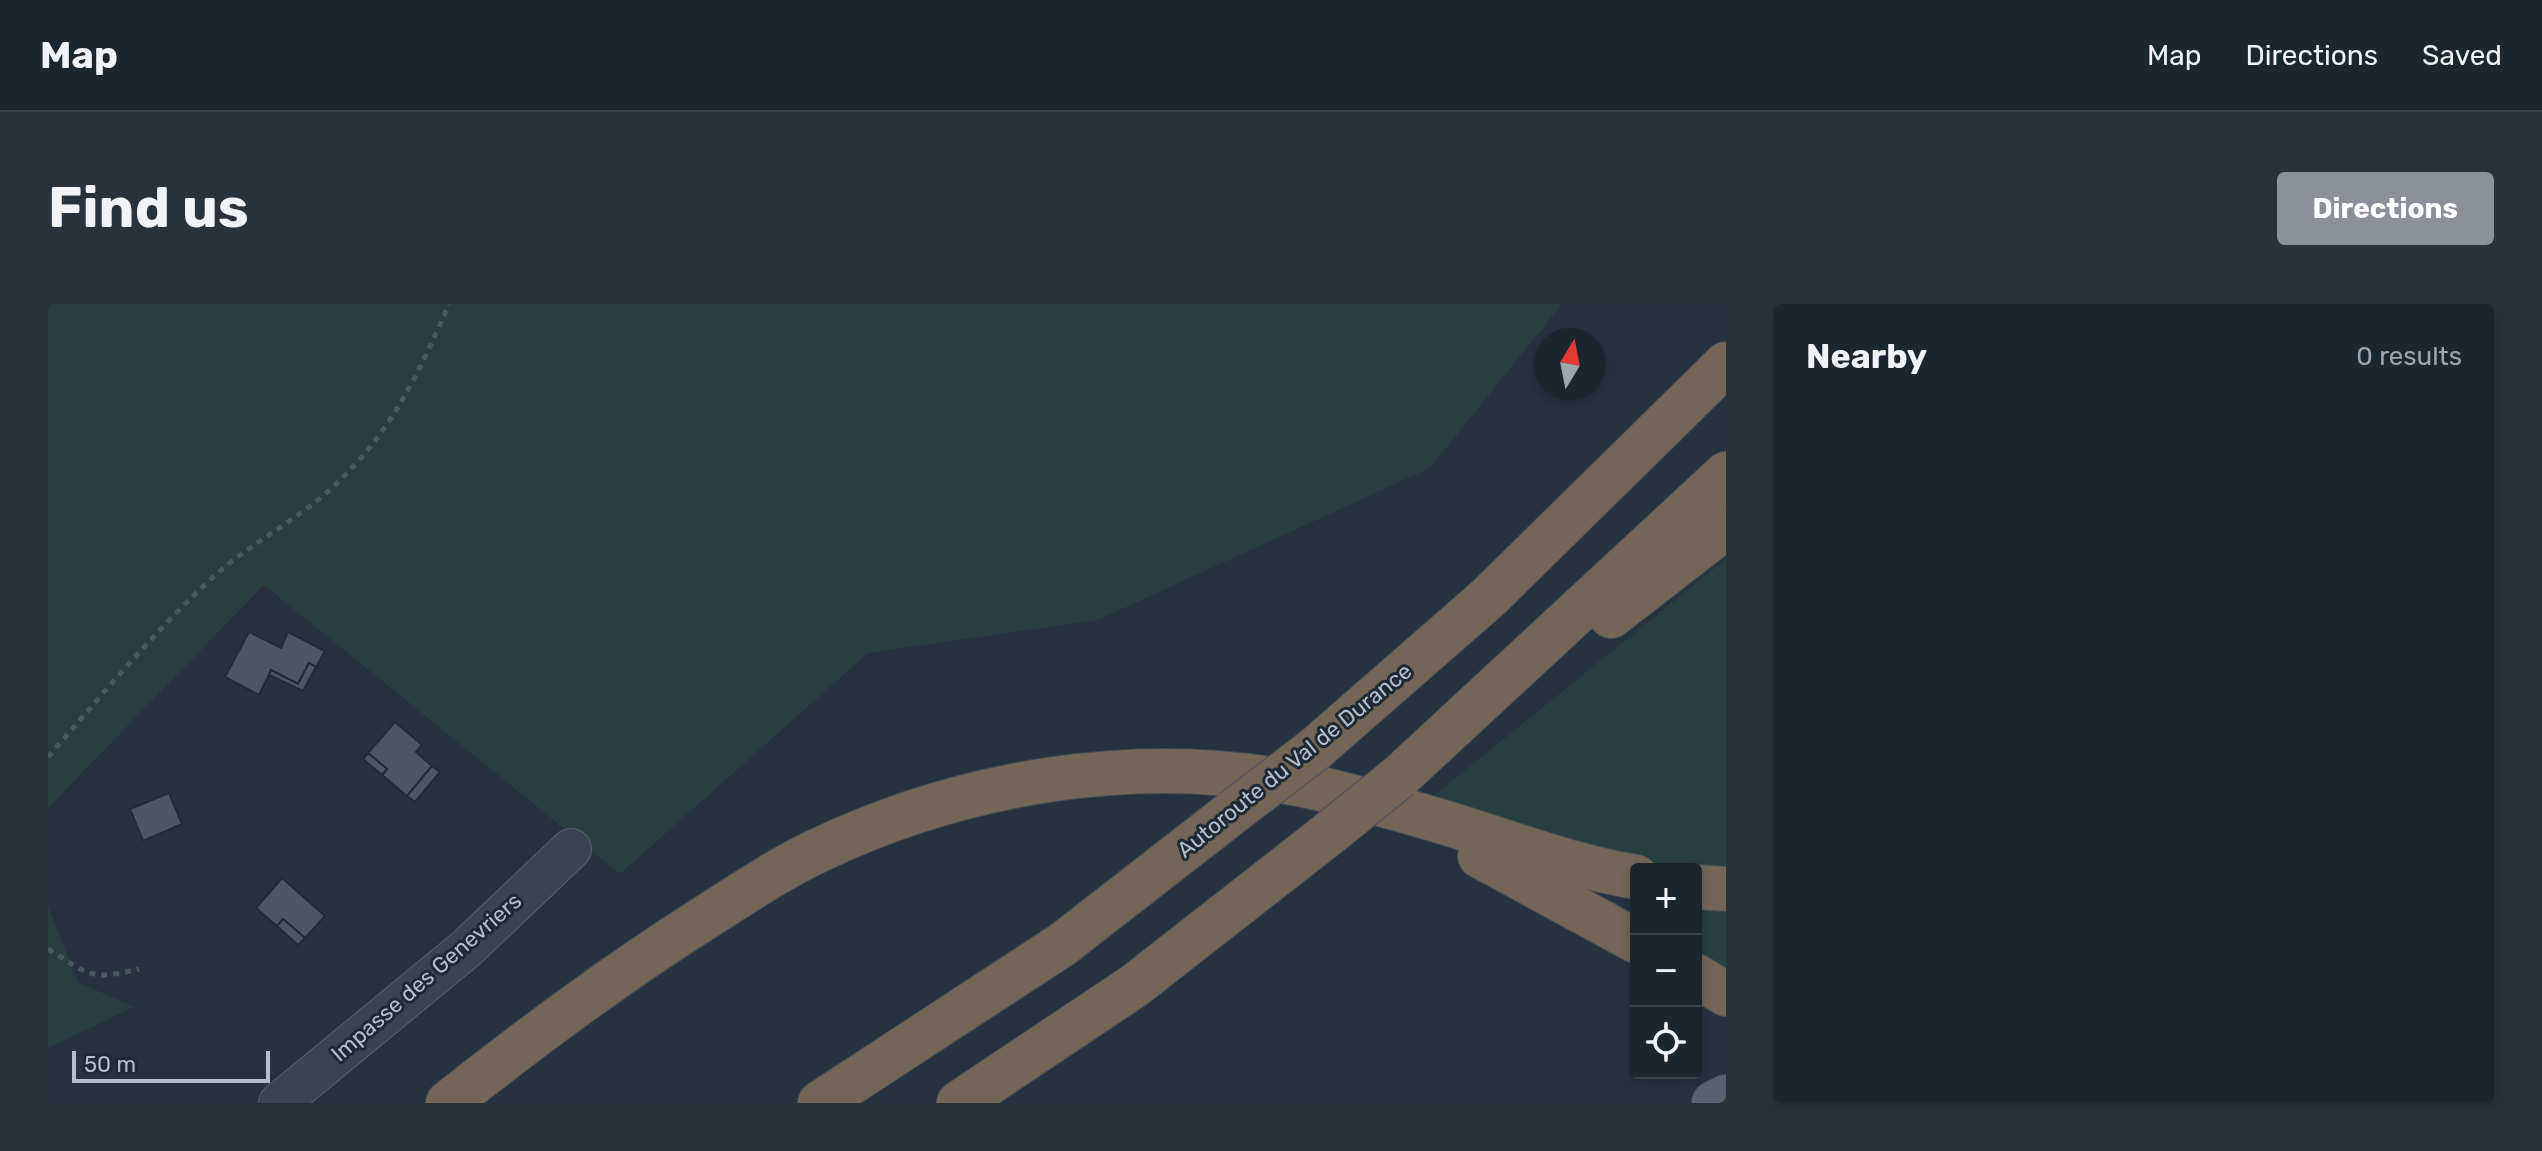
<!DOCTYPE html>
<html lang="en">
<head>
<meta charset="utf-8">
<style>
  body { margin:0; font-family:Rubik,sans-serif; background:#29323a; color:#f1f3f6 }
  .controls { position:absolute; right:24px; bottom:24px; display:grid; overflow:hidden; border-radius:8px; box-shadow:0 4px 12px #0003 }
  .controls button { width:72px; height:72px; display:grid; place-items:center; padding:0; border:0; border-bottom:2px solid #3a434a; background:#1c262e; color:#f1f3f6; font:40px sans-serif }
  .compass { position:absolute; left:1486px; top:24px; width:72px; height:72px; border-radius:50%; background:#1c262e; box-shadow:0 4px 12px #0003; rotate:10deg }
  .scale { position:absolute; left:24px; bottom:20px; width:198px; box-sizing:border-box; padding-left:8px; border:4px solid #b6bfc9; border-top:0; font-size:22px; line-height:28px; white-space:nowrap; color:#b6bfc9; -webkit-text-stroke:6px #1e2934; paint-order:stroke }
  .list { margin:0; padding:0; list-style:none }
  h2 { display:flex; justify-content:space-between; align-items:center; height:104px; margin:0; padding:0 32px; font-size:34px }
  h2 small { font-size:26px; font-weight:400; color:#a0a5aa }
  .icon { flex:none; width:44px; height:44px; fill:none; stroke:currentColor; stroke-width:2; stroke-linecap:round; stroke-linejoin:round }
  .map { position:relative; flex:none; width:1678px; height:799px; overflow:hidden; border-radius:8px }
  header { display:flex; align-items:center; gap:48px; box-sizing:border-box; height:112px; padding:0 40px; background:#1c262e; border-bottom:2px solid #3a434a }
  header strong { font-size:38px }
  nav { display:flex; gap:44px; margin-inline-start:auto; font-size:28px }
  .intro { display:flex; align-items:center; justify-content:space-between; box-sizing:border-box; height:192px; padding:0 48px }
  h1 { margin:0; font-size:56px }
  .button { padding:20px 36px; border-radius:8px; background:#8c9099; color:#fff; font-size:28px; font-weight:700 }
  main { display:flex; gap:48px; padding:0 48px }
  aside { flex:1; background:#1c262e; border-radius:8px; box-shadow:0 4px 12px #0003 }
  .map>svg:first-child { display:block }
  .green { fill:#283f3f }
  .building { fill:#4a5864; stroke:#212b35; stroke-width:2 }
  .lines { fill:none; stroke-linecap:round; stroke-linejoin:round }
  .minor-casing { stroke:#58626c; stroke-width:42 }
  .major-casing { stroke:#434d57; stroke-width:46 }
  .highway-casing { stroke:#454f59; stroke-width:46 }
  .path { stroke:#465b5c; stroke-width:5; stroke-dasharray:6 6; stroke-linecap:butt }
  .minor { stroke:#3a444e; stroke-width:40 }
  .major { stroke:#58636e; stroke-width:44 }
  .highway { stroke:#746657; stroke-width:44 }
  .highway-bridge-casing { stroke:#454f59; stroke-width:46; stroke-linecap:butt }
  .highway-bridge { stroke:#746657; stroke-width:44 }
  .labels { text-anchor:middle; stroke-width:6; stroke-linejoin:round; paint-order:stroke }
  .street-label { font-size:22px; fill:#b6bfc9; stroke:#1e2934 }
</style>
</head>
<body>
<header>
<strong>Map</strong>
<nav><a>Map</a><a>Directions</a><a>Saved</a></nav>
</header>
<div class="intro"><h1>Find us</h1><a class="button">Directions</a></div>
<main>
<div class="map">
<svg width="1678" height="799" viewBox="0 0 1678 799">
  <rect width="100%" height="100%" fill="#26323e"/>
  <g class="green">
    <path d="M0,0H1514L1382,164L1050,316L820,349L572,570L216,281L0,504Z"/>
    <path d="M1678,255V565L1611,564L1468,524L1385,492Z"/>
    <path d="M1678,598V664L1648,647V599Z"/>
    <path d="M0,603L30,678L86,703L0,744Z"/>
  </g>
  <g class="building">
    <path d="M201,328L233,344L240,328L277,347L268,363L261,359L250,380L223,366L211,391L177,373Z"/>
    <path d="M261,359L268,363L255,387L221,371L223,366L250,380Z"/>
    <path d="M347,418L374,441L368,448L384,462L359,492L334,471L339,465L320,449Z"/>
    <path d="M320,449L339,465L334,471L315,455Z"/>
    <path d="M384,462L392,468L367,498L359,492Z"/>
    <path d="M121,489L134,520L95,537L82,505Z"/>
    <path d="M234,574L277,612L257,634L235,615L229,622L208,604Z"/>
    <path d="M235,615L257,634L250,641L229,622Z"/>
  </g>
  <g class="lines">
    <defs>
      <path id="minor" d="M231,799L419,644L523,545"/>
      <path id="major" d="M1666,799L1678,793"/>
      <g id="highway">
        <path d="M1563,312L1678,223"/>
        <path d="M1267,445L1441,293L1678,60"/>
        <path d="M1351,473L1678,170"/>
        <path d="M1432,552L1588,637"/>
        <path d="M1648,583L1678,585"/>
        <path d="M1648,672L1678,690"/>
        <path d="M400,799C483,733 568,670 658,613C694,590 731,565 769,547C915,477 1091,448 1250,480C1299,490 1348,504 1395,518C1459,537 1521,562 1588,573"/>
        <path d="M772,799L1015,640L1186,507"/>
        <path d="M911,799L1086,682L1274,535"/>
      </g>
    </defs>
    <use href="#minor" class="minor-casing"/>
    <use href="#major" class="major-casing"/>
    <use href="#highway" class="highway-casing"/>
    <g class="path">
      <path d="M0,453C53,392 105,329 164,274C201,240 248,217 285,183C343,129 370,71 401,0"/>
      <path d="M0,645C42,671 41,677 91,665"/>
    </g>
    <use href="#minor" class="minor"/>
    <use href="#major" class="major"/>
    <use href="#highway" class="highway"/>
    <defs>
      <g id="highway-bridge">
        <path d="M1186,507L1267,445"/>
        <path d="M1274,535L1351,473"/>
      </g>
    </defs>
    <use href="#highway-bridge" class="highway-bridge-casing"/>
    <use href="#highway-bridge" class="highway-bridge"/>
  </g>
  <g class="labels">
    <g class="street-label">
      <text transform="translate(1246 456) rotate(-39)" y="8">Autoroute du Val de Durance</text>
      <text transform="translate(378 673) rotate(-41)" y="8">Impasse des Genevriers</text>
    </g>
  </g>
</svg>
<div class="controls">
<button>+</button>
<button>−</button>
<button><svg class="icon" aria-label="locate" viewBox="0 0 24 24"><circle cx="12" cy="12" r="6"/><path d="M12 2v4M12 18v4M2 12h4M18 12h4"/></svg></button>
</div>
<svg class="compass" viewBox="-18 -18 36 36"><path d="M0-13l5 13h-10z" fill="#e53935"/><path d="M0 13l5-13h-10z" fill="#a0a5aa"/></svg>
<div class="scale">50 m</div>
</div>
<aside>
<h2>Nearby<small>0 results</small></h2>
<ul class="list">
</ul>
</aside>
</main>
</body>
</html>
